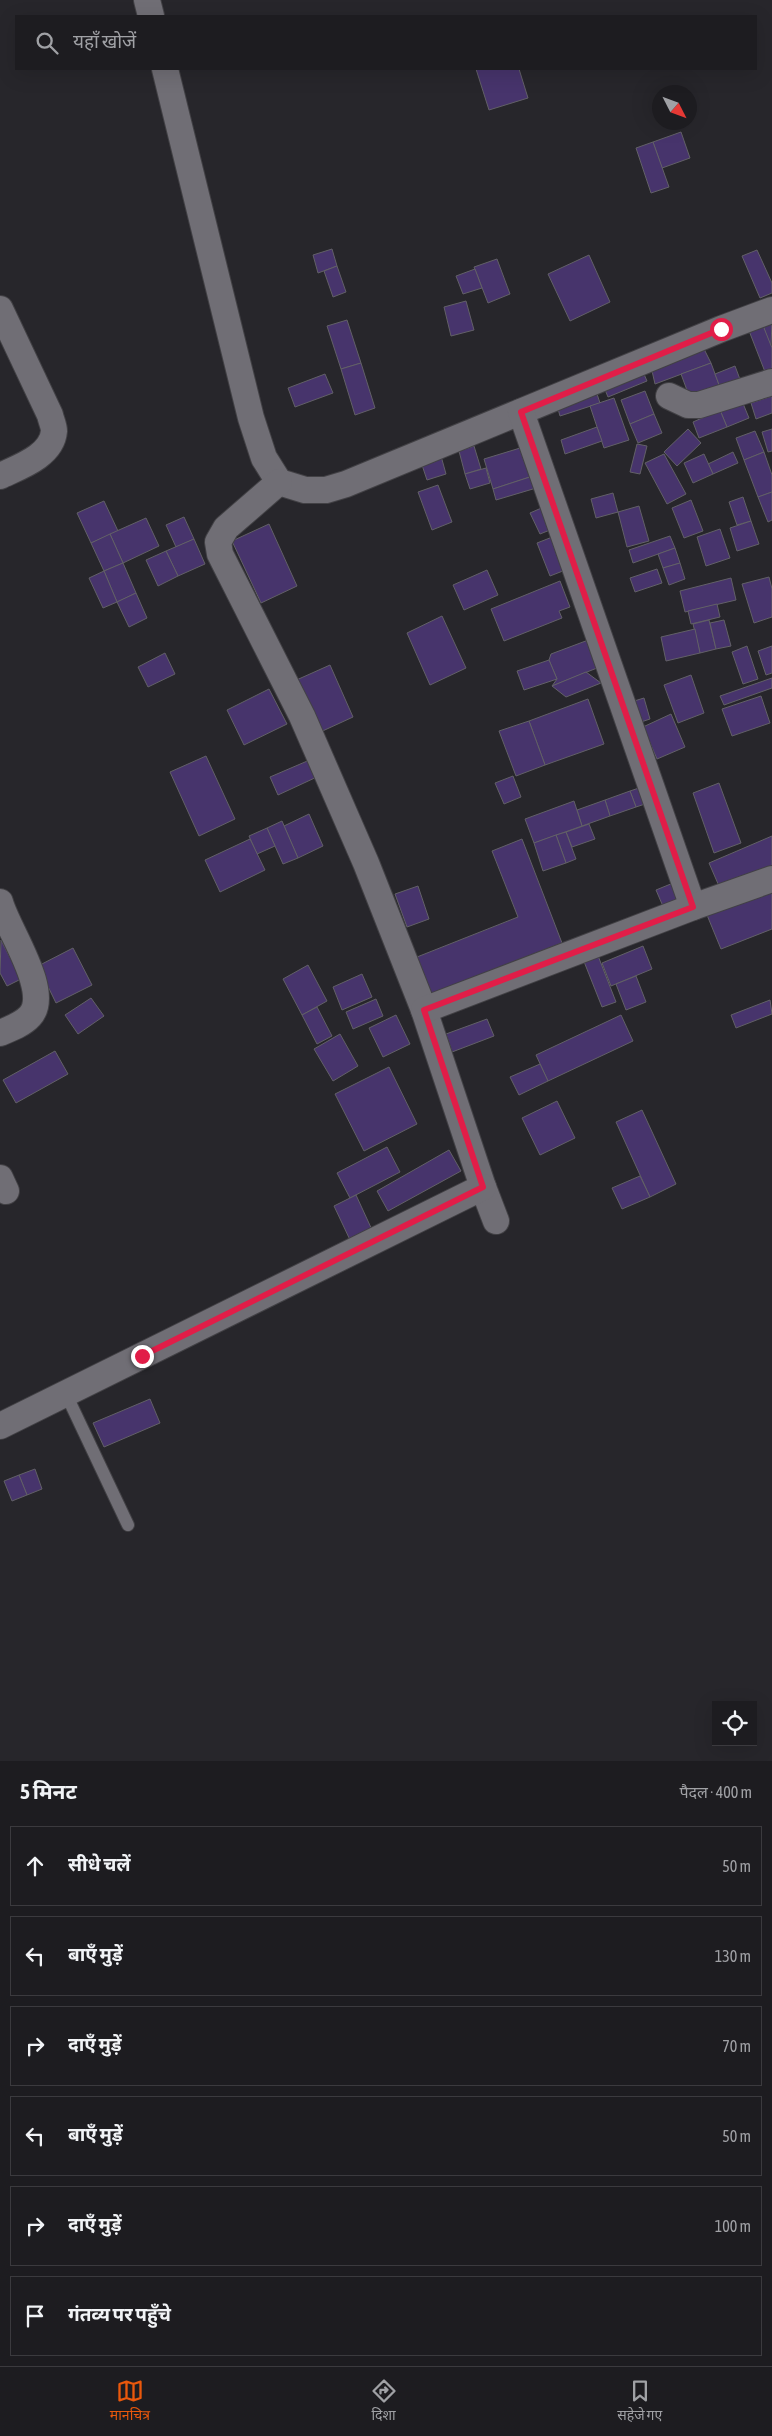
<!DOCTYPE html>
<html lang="hi">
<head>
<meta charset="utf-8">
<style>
  body { margin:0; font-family:"Asap Condensed","Noto Sans Devanagari",sans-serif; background:#2a292d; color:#f1f3f6 }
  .controls { position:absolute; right:15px; bottom:15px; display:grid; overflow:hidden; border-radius:0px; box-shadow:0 5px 20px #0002 }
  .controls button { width:45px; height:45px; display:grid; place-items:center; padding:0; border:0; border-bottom:1px solid #3b3a3e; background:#1d1c20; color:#f1f3f6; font:25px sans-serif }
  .compass { position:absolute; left:652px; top:85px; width:45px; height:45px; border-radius:50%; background:#1d1c20; box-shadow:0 5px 20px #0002; rotate:132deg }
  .stop { position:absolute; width:15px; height:15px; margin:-11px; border:4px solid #e11d48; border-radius:50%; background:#fff }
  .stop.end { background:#e11d48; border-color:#fff; box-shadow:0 1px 5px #0008 }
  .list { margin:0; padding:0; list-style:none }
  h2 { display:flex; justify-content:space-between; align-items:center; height:65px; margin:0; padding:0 20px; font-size:21px }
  h2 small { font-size:16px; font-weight:400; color:#a0a1a5 }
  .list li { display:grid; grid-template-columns:32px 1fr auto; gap:15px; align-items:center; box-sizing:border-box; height:80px; margin:0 10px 10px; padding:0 10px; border:1px solid #3b3a3e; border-radius:0px }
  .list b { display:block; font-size:19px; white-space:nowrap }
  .list em { font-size:16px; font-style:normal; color:#a0a1a5 }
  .icon { flex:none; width:28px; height:28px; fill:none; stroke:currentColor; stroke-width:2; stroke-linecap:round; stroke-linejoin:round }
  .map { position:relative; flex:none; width:772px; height:1761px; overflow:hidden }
  .search { position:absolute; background:#1d1c20; box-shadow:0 5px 20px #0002; left:15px; right:15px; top:15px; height:55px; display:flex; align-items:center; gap:12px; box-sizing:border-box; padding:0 18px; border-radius:0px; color:#a0a1a5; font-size:19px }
  .sheet { height:605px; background:#1d1c20 }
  nav { display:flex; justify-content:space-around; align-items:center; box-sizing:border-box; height:70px; border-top:1px solid #3b3a3e; background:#1d1c20; font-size:14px; color:#a0a1a5 }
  nav a { display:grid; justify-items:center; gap:2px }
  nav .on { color:#ea580c }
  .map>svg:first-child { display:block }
  .building { fill:#47346c; stroke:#626067 }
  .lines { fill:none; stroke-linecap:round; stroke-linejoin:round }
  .lane-casing { stroke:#424145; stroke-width:14 }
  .street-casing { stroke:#424145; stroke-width:28 }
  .lane { stroke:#706e75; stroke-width:12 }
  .street { stroke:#706e75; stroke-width:26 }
  .route { stroke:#e11d48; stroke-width:6 }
</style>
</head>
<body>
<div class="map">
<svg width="772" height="1761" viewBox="0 0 772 1761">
  <rect width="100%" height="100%" fill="#27262b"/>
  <g class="building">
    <path d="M476,69H519L528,98L489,110Z"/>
    <path d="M681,132L690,158L662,168L653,142Z"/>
    <path d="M653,142L669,187L651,193L636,148Z"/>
    <path d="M332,249L337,266L318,273L313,255Z"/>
    <path d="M757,250L772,283V293L760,298L742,256Z"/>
    <path d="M589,255L610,302L570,321L548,274Z"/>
    <path d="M497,259L510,294L488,303L474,267Z"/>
    <path d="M337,266L346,292L333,297L324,271Z"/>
    <path d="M475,269L482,288L463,294L456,276Z"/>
    <path d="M466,301L474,330L451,336L444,307Z"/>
    <path d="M760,318L772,320L771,347Z"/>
    <path d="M760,318L772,348V375L767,377L746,323Z"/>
    <path d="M347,320L361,363L341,369L327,326Z"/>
    <path d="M701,343L711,363L655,384L650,362Z"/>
    <path d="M361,363L375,408L355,415L341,369Z"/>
    <path d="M711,363L721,390L691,401L681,374Z"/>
    <path d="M640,365L647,381L608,397L601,380Z"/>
    <path d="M735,366L741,382L721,390L715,374Z"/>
    <path d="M325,374L333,393L295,407L288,388Z"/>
    <path d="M594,385L600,403L560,416L555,398Z"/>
    <path d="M645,391L654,414L630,424L621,400Z"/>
    <path d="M772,396V413L756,419L751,403Z"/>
    <path d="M614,398L629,440L604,448L590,406Z"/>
    <path d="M742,401L749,418L727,427L720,410Z"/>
    <path d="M720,410L727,427L699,438L693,422Z"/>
    <path d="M654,414L662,433L638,443L630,424Z"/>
    <path d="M597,427L602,441L565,454L561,440Z"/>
    <path d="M688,429L701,443L677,466L664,452Z"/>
    <path d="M772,429V451L768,452L762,432Z"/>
    <path d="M755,431L764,452L744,460L736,438Z"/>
    <path d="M637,444L647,446L640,474L630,472Z"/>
    <path d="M530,445L539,474L493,489L484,459Z"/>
    <path d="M474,446L481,469L465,474L459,451Z"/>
    <path d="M733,452L738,463L713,474L708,464Z"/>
    <path d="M764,452L772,475V492L758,497L744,460Z"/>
    <path d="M664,454L686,494L667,504L645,463Z"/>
    <path d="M704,454L713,474L693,483L684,463Z"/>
    <path d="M441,456L446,474L427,480L421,462Z"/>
    <path d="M486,468L490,483L470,489L465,474Z"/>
    <path d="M539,474L543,486L496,500L493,489Z"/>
    <path d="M438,485L452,522L432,530L418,492Z"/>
    <path d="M772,492V520L768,522L758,497Z"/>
    <path d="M613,493L618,512L596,518L591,499Z"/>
    <path d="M743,497L751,521L737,525L729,502Z"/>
    <path d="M691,500L703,531L684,538L672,508Z"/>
    <path d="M104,501L118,531L91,543L77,513Z"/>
    <path d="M546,506L555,528L540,534L530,513Z"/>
    <path d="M639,506L649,541L627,547L618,512Z"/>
    <path d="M184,517L194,539L176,547L166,525Z"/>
    <path d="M146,518L159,546L123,563L110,534Z"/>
    <path d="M751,521L759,544L737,551L730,528Z"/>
    <path d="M269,524L297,586L261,603L232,541Z"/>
    <path d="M720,529L730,558L706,566L697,537Z"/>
    <path d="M110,534L123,563L104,571L91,543Z"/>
    <path d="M560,534L573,567L550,576L537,543Z"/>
    <path d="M670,536L675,548L633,563L629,550Z"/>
    <path d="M194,539L205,564L178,576L166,551Z"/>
    <path d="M675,548L680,563L663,568L658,554Z"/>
    <path d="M166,551L178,576L158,586L146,560Z"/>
    <path d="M123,563L136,593L117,602L104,571Z"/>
    <path d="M680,563L685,579L669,585L663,568Z"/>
    <path d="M657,569L662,583L635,592L630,578Z"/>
    <path d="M487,570L498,595L464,610L453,585Z"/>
    <path d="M104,571L117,602L103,608L89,578Z"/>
    <path d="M769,577L772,589V617L754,623L742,584Z"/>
    <path d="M731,578L736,600L685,612L680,591Z"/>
    <path d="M560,581L570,607L559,611L562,618L504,641L491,609Z"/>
    <path d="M136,593L147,618L129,627L117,602Z"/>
    <path d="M717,604L720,617L691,624L688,611Z"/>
    <path d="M442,616L466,668L430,685L407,633Z"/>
    <path d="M709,620L716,649L700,653L693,624Z"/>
    <path d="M724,620L731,646L716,649L710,623Z"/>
    <path d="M695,629L700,653L666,661L661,637Z"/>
    <path d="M591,639L602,666L552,686L557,679L549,660L551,654Z"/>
    <path d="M747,646L758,679L743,684L732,652Z"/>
    <path d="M772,646V673L766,675L758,651Z"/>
    <path d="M165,653L175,674L148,687L138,667Z"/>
    <path d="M549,660L557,679L524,690L517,671Z"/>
    <path d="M330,665L353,717L316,734L292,682Z"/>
    <path d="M586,672L601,683L566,697L552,686Z"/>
    <path d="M691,675L704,713L678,723L664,685Z"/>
    <path d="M772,678V688L724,705L720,696Z"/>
    <path d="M269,689L287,724L244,745L227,710Z"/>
    <path d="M761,696L770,723L732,736L722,709Z"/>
    <path d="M644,698L650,719L638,723L631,702Z"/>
    <path d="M588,699L604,744L545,765L529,721Z"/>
    <path d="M671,714L685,747L657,759L643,727Z"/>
    <path d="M529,721L545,765L516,776L499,731Z"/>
    <path d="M206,756L235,819L199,836L170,772Z"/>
    <path d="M312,759L319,776L278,795L270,777Z"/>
    <path d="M513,776L521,797L504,804L495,783Z"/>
    <path d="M719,783L741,843L714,853L693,793Z"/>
    <path d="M645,786L651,802L636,807L630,791Z"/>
    <path d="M630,791L636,807L610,816L605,800Z"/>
    <path d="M605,800L610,816L582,826L577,810Z"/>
    <path d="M574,801L582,826L534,843L525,819Z"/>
    <path d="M309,814L323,846L298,858L284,826Z"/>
    <path d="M282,821L298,858L283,864L267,828Z"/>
    <path d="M589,824L595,839L572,847L566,832Z"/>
    <path d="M267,828L275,846L257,854L249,836Z"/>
    <path d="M566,832L576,859L566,863L556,835Z"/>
    <path d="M556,835L566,863L543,871L534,843Z"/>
    <path d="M772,836V871L722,893L709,863Z"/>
    <path d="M250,839L265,870L220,892L205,860Z"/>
    <path d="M522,839L562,943L431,994L417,957L518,917L492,851Z"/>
    <path d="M678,881L686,902L665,911L656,890Z"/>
    <path d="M418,886L429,919L407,927L395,894Z"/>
    <path d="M772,889V929L721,949L707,915Z"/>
    <path d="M1,940L21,979L7,986L0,973Z"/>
    <path d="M643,946L652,969L611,986L602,963Z"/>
    <path d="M73,948L92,985L56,1003L38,966Z"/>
    <path d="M595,948L616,1002L602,1007L581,954Z"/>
    <path d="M308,965L327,1001L302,1015L283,979Z"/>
    <path d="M362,974L372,997L342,1010L333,987Z"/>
    <path d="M636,976L646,1002L626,1010L616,984Z"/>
    <path d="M91,998L104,1016L78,1034L65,1015Z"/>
    <path d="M376,999L383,1016L353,1029L346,1012Z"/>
    <path d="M770,1000L772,1014L736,1028L731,1015Z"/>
    <path d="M317,1007L332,1036L317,1044L302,1015Z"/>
    <path d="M396,1015L410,1044L383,1057L369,1028Z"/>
    <path d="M621,1015L633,1041L548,1081L536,1055Z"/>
    <path d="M487,1019L494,1036L452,1052L446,1034Z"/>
    <path d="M340,1034L358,1066L333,1081L314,1049Z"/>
    <path d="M55,1051L68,1074L16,1103L3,1080Z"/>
    <path d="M540,1064L548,1081L519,1095L510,1077Z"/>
    <path d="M389,1067L417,1124L364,1151L335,1094Z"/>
    <path d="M557,1101L575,1138L540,1155L522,1118Z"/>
    <path d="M642,1110L676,1184L650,1197L616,1122Z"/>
    <path d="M387,1147L400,1172L350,1198L337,1173Z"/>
    <path d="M449,1150L461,1171L388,1211L377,1191Z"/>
    <path d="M640,1176L650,1197L622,1209L612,1188Z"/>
    <path d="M356,1195L373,1232L351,1242L334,1206Z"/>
    <path d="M150,1399L160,1423L104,1447L93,1423Z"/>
    <path d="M35,1469L42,1489L27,1495L19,1475Z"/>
    <path d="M19,1475L27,1495L12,1501L4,1481Z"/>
  </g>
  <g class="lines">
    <defs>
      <path id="lane" d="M66,1394L128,1525"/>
      <g id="street">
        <path d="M147,0L151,16"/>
        <path d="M165,69L251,418L264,458L279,482L305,490H326L346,484L721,329L772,310"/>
        <path d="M0,309L50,415C51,420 54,426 54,431C52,456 19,467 0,476"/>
        <path d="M669,396L688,405H699L772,382"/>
        <path d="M521,412L693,907"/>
        <path d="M279,482L226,528L218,542L220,554L302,716L366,863L424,1010L483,1187L496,1221"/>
        <path d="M0,902C7,929 52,992 30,1016C23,1024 10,1029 0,1033"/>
        <path d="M424,1010L693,907L772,879"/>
        <path d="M0,1178L6,1191"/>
        <path d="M0,1426L483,1187"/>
      </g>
    </defs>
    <use href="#lane" class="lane-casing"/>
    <use href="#street" class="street-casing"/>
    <use href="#lane" class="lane"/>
    <use href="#street" class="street"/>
  </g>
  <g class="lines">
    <path class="route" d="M142,1356L483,1187L424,1010L693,907L521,412L721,329"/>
  </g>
</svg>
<div class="controls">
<button><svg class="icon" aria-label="locate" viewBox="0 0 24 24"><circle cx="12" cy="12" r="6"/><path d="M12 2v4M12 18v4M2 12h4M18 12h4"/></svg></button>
</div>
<svg class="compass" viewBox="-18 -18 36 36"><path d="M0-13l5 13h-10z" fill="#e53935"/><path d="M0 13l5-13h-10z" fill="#a0a1a5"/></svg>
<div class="stop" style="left:721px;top:329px"></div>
<div class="stop end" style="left:142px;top:1356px"></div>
<div class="search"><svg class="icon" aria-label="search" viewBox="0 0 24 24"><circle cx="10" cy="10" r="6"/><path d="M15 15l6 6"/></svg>यहाँ खोजें</div>
</div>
<section class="sheet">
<h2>5 मिनट<small>पैदल · 400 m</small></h2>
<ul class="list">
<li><svg class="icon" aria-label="ahead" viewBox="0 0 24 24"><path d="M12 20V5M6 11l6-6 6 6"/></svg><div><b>सीधे चलें</b></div><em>50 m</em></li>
<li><svg class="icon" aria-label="left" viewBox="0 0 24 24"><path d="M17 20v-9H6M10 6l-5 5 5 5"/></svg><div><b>बाएँ मुड़ें</b></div><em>130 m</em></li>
<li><svg class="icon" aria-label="right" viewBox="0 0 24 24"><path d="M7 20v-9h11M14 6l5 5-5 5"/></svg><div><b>दाएँ मुड़ें</b></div><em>70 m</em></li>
<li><svg class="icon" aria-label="left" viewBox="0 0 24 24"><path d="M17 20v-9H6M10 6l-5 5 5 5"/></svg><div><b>बाएँ मुड़ें</b></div><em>50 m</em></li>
<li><svg class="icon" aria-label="right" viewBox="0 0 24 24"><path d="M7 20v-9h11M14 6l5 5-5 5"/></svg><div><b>दाएँ मुड़ें</b></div><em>100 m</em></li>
<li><svg class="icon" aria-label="arrive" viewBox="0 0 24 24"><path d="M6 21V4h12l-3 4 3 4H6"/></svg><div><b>गंतव्य पर पहुँचे</b></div></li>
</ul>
</section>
<nav>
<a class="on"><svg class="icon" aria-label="map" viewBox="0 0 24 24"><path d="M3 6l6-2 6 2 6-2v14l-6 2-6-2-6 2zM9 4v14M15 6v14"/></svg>मानचित्र</a>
<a><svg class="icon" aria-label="directions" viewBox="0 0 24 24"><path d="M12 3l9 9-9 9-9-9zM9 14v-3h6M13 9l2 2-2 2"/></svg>दिशा</a>
<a><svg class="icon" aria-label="saved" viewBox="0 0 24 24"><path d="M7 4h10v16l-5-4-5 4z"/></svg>सहेजे गए</a>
</nav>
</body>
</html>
